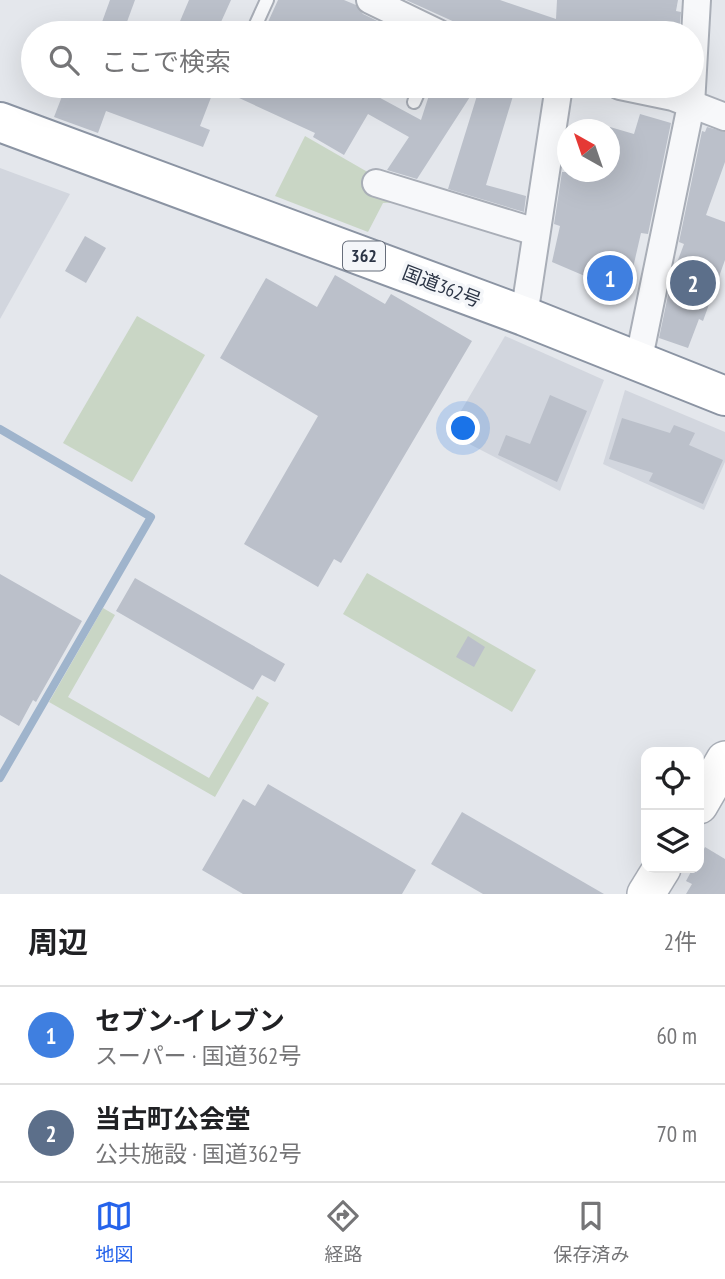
<!DOCTYPE html>
<html lang="ja">
<head>
<meta charset="utf-8">
<style>
  body { margin:0; font-family:"PT Sans Narrow","Noto Sans JP",sans-serif; background:#f2f2f2; color:#202124 }
  .controls { position:absolute; right:21px; bottom:21px; display:grid; overflow:hidden; border-radius:14px; box-shadow:0 7px 28px #0002 }
  .controls button { width:63px; height:63px; display:grid; place-items:center; padding:0; border:0; border-bottom:2px solid #e0e0e0; background:#fff; color:#202124; font:35px sans-serif }
  .compass { position:absolute; left:557px; top:119px; width:63px; height:63px; border-radius:50%; background:#fff; box-shadow:0 7px 28px #0002; rotate:320deg }
  .you { position:absolute; left:464px; top:429px; width:24px; height:24px; margin:-18px; border:5px solid #fff; border-radius:50%; background:#1a73e8; box-shadow:0 0 0 10px #1a73e833 }
  .badge { display:grid; place-items:center; width:46px; height:46px; border-radius:50%; background:#2563eb; color:#fff; font-size:23px; font-weight:700 }
  .pin { position:absolute; translate:-50% -50%; border:4px solid #fff; box-shadow:0 2px 7px #0006 }
  .list { margin:0; padding:0; list-style:none }
  h2 { display:flex; justify-content:space-between; align-items:center; height:91px; margin:0; padding:0 28px; font-size:30px }
  h2 small { font-size:23px; font-weight:400; color:#757577 }
  .list li { display:grid; grid-template-columns:46px 1fr auto; gap:21px; align-items:center; box-sizing:border-box; height:98px; padding:0 28px; border-top:2px solid #e0e0e0 }
  .list b { display:block; font-size:26px; white-space:nowrap }
  .list p { margin:0; font-size:23px; white-space:nowrap; color:#757577 }
  .list em { font-size:23px; font-style:normal; color:#757577 }
  .icon { flex:none; width:38px; height:38px; fill:none; stroke:currentColor; stroke-width:2; stroke-linecap:round; stroke-linejoin:round }
  .map { position:relative; flex:none; width:725px; height:894px; overflow:hidden }
  .search { position:absolute; background:#fff; box-shadow:0 7px 28px #0002; left:21px; right:21px; top:21px; height:77px; display:flex; align-items:center; gap:18px; box-sizing:border-box; padding:0 24px; border-radius:38px; color:#757577; font-size:26px }
  .sheet { height:287px; background:#fff }
  nav { display:flex; justify-content:space-around; align-items:center; box-sizing:border-box; height:98px; border-top:2px solid #e0e0e0; background:#fff; font-size:19px; color:#757577 }
  nav a { display:grid; justify-items:center; gap:4px }
  nav .on { color:#2563eb }
  .map>svg:first-child { display:block }
  .built { fill:#d2d6de }
  .green { fill:#c9d6c5 }
  .lines { fill:none; stroke-linecap:round; stroke-linejoin:round }
  .stream { stroke:#9fb4cc; stroke-width:8 }
  .building { fill:#bbc0ca }
  .lane-casing { stroke:#a9aeb7; stroke-width:16 }
  .street-casing { stroke:#a9aeb7; stroke-width:30 }
  .secondary-casing { stroke:#a9aeb7; stroke-width:40 }
  .highway-casing { stroke:#8b94a3; stroke-width:42 }
  .lane { stroke:#f7f8fa; stroke-width:12 }
  .street { stroke:#f7f8fa; stroke-width:26 }
  .secondary { stroke:#fff; stroke-width:37 }
  .highway { stroke:#fff; stroke-width:38 }
  .labels { text-anchor:middle; stroke-width:7; stroke-linejoin:round; paint-order:stroke }
  .shield { fill:#f4f6f9; stroke:#676e7b; stroke-width:2 }
  .shield-label { font-size:18px; font-weight:bold; fill:#2b3445 }
  .street-label { font-size:19px; fill:#2b3445; stroke:#f4f6f9 }
</style>
</head>
<body>
<div class="map">
<svg width="725" height="894" viewBox="0 0 725 894">
  <rect width="100%" height="100%" fill="#e4e7ec"/>
  <g class="built">
    <path d="M0,168L70,194L0,319Z"/>
    <path d="M505,336L604,380L560,491L448,433Z"/>
    <path d="M625,390L725,432V462L704,510L603,464Z"/>
  </g>
  <g class="green">
    <path d="M305,136L418,201L383,203L368,232L275,196Z"/>
    <path d="M137,316L205,355L132,482L63,443Z"/>
    <path d="M367,573L536,670L512,712L343,614Z"/>
    <path d="M103,608L115,615L68,697L209,778L257,696L269,703L215,797L49,702Z"/>
  </g>
  <g class="lines">
    <path class="stream" d="M0,429L151,517L0,778"/>
  </g>
  <g class="building">
    <path d="M110,0H135L124,30L102,22Z"/>
    <path d="M189,0H231L216,33H175Z"/>
    <path d="M278,0H344L356,5L363,14L402,33H263Z"/>
    <path d="M406,0H500L556,19L557,0H678L676,11L681,12L679,33H623L624,29L581,23V27L588,29V33H479Z"/>
    <path d="M66,86H375L371,93L421,120L432,86H477L417,179L387,170L409,137L368,114L344,155L313,137L315,133L215,87L200,126L210,130L203,147L106,111L98,133L54,117Z"/>
    <path d="M480,86H516L486,185L526,196L524,212L448,189Z"/>
    <path d="M640,114L671,123L648,234L641,233L627,294L552,262L560,226L554,224L562,172H610V127L634,134Z"/>
    <path d="M707,127L725,132V162L706,215L725,222V260L703,321L699,319L688,348L659,338L672,276L684,244L679,242L702,131L705,132Z"/>
    <path d="M85,236L106,248L86,283L65,271Z"/>
    <path d="M335,275L385,304L391,294L472,341L341,563L334,559L318,587L244,544L318,416L220,358L266,278L317,307Z"/>
    <path d="M550,395L587,411L557,482L498,455L506,435L530,444Z"/>
    <path d="M622,418L670,433L674,425L695,433L689,445L723,460L703,504L649,481L653,473L609,459Z"/>
    <path d="M0,574L82,621L36,702L33,700L19,726L0,715Z"/>
    <path d="M135,578L285,664L275,682L262,675L253,690L116,611Z"/>
    <path d="M468,636L485,647L474,667L456,657Z"/>
    <path d="M268,784L416,870L402,894H243L202,870L243,799L255,806Z"/>
    <path d="M462,812L604,894H483L431,864Z"/>
    <path d="M705,847L725,859V894H686L692,884L686,881L693,868H699V859Z"/>
  </g>
  <g class="lines">
    <defs>
      <g id="lane">
        <path d="M252,33L267,0"/>
        <path d="M414,102L421,86"/>
      </g>
      <g id="street">
        <path d="M370,0L438,33"/>
        <path d="M620,86L673,97L725,117"/>
        <path d="M376,183L536,232"/>
        <path d="M524,316L559,86"/>
        <path d="M638,363L691,105L697,0"/>
      </g>
      <g id="secondary">
        <path d="M699,805L725,760"/>
        <path d="M646,894L662,868"/>
      </g>
      <path id="highway" d="M0,122L524,316L725,396"/>
    </defs>
    <use href="#lane" class="lane-casing"/>
    <use href="#street" class="street-casing"/>
    <use href="#secondary" class="secondary-casing"/>
    <use href="#highway" class="highway-casing"/>
    <use href="#lane" class="lane"/>
    <use href="#street" class="street"/>
    <use href="#secondary" class="secondary"/>
    <use href="#highway" class="highway"/>
  </g>
  <g class="labels">
    <rect class="shield" x="343" y="241.5" width="42" height="29" rx="5"/>
    <g class="shield-label">
      <text x="364" y="262">362</text>
    </g>
    <g class="street-label">
      <text transform="translate(442 286) rotate(21)" y="7">国道362号</text>
    </g>
  </g>
</svg>
<div class="controls">
<button><svg class="icon" aria-label="locate" viewBox="0 0 24 24"><circle cx="12" cy="12" r="6"/><path d="M12 2v4M12 18v4M2 12h4M18 12h4"/></svg></button>
<button><svg class="icon" aria-label="layers" viewBox="0 0 24 24"><path d="M12 4l9 5-9 5-9-5zM3 14l9 5 9-5"/></svg></button>
</div>
<svg class="compass" viewBox="-18 -18 36 36"><path d="M0-13l5 13h-10z" fill="#e53935"/><path d="M0 13l5-13h-10z" fill="#757577"/></svg>
<div class="you"></div>
<div class="pin badge" style="left:610px;top:278px;background:#3f7fe0">1</div>
<div class="pin badge" style="left:693px;top:283px;background:#5c6f8a">2</div>
<div class="search"><svg class="icon" aria-label="search" viewBox="0 0 24 24"><circle cx="10" cy="10" r="6"/><path d="M15 15l6 6"/></svg>ここで検索</div>
</div>
<section class="sheet">
<h2>周辺<small>2件</small></h2>
<ul class="list">
<li><span class="badge" style="background:#3f7fe0">1</span><div><b>セブン-イレブン</b><p>スーパー · 国道362号</p></div><em>60 m</em></li>
<li><span class="badge" style="background:#5c6f8a">2</span><div><b>当古町公会堂</b><p>公共施設 · 国道362号</p></div><em>70 m</em></li>
</ul>
</section>
<nav>
<a class="on"><svg class="icon" aria-label="map" viewBox="0 0 24 24"><path d="M3 6l6-2 6 2 6-2v14l-6 2-6-2-6 2zM9 4v14M15 6v14"/></svg>地図</a>
<a><svg class="icon" aria-label="directions" viewBox="0 0 24 24"><path d="M12 3l9 9-9 9-9-9zM9 14v-3h6M13 9l2 2-2 2"/></svg>経路</a>
<a><svg class="icon" aria-label="saved" viewBox="0 0 24 24"><path d="M7 4h10v16l-5-4-5 4z"/></svg>保存済み</a>
</nav>
</body>
</html>
